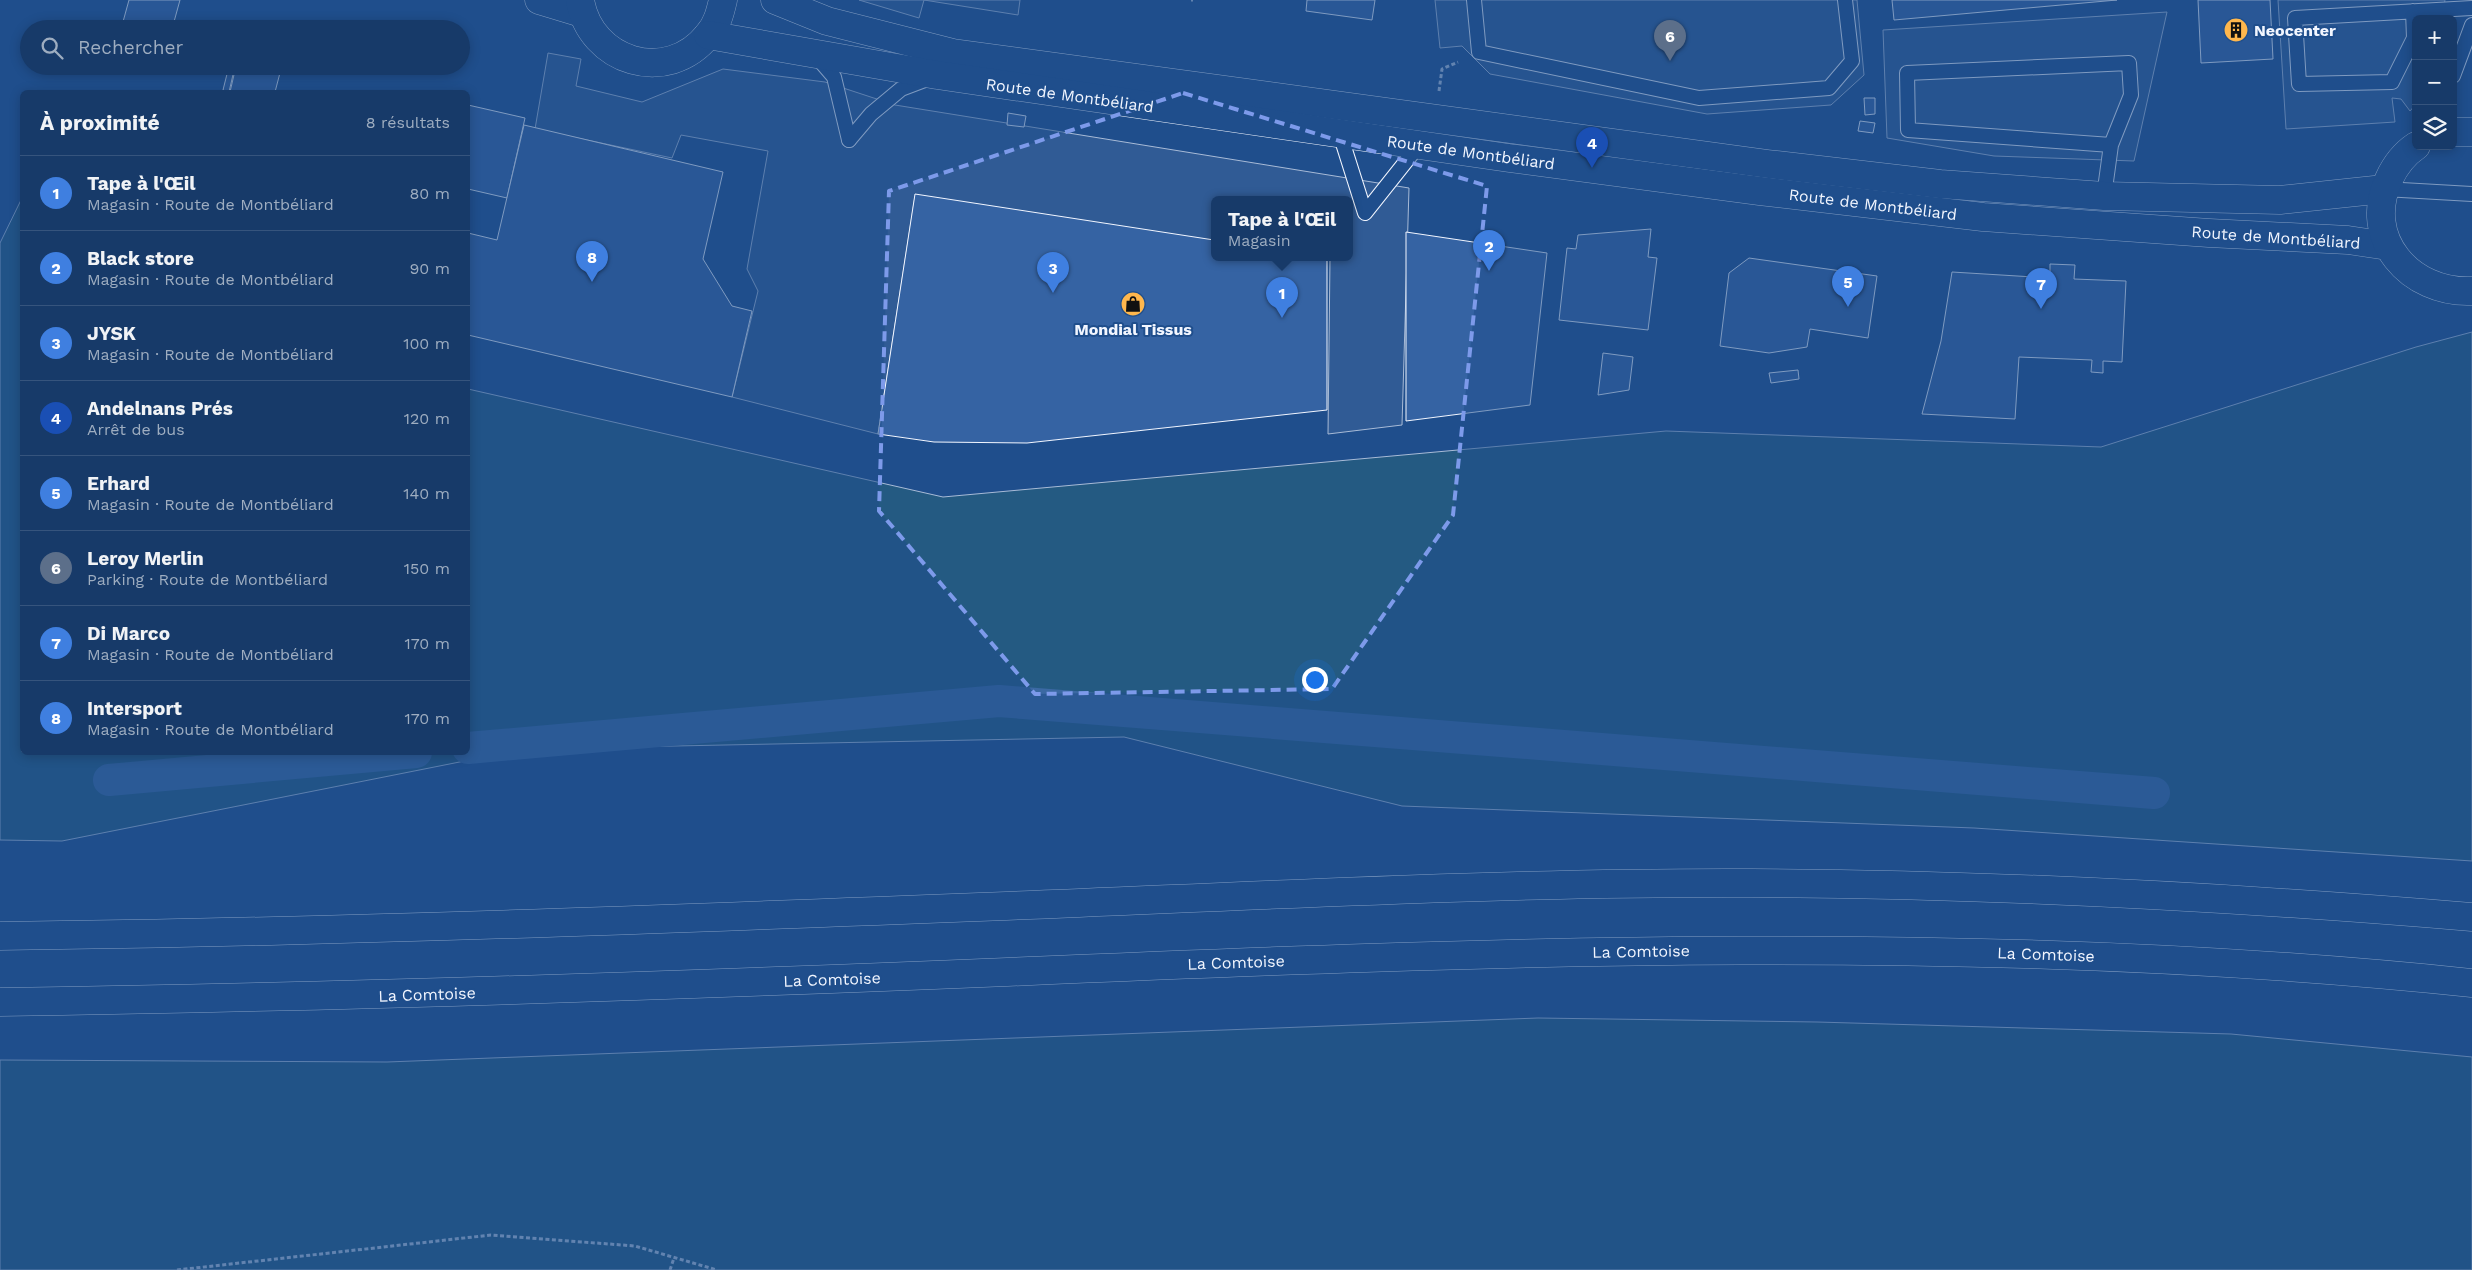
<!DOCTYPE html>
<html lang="fr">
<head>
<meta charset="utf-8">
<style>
  body { margin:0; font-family:"Work Sans",sans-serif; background:#244571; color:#f1f3f6 }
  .controls { position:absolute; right:15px; top:15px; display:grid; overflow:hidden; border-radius:8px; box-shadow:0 2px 12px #0003 }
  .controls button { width:45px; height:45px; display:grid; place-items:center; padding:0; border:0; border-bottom:1px solid #36547d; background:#173a69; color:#f1f3f6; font:25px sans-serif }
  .you { position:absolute; left:1314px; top:679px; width:18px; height:18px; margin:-12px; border:4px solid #fff; border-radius:50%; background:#1a73e8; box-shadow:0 0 0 8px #1a73e833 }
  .badge { display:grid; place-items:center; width:32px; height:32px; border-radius:50%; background:#8c9099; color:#fff; font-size:16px; font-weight:700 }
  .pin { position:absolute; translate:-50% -41px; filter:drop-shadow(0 1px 2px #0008) }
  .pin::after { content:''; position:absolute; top:26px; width:18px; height:15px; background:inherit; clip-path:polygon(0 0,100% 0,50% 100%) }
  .popup { position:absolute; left:1211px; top:196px; width:142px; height:65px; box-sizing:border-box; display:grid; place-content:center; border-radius:8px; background:#173a69; filter:drop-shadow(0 1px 4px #0005); font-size:16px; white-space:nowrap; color:#9eadc0 }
  .popup b { font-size:19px; color:#f1f3f6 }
  .popup::after { content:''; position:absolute; left:50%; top:100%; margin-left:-10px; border:10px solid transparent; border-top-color:#173a69 }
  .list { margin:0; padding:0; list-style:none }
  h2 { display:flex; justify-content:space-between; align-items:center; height:65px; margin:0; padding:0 20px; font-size:21px }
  h2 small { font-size:16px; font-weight:400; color:#9eadc0 }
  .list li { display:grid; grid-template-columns:32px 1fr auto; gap:15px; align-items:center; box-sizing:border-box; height:75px; padding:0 20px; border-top:1px solid #36547d }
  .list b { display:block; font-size:19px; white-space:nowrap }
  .list p { margin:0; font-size:16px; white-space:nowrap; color:#9eadc0 }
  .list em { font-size:16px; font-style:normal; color:#9eadc0 }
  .icon { flex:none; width:28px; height:28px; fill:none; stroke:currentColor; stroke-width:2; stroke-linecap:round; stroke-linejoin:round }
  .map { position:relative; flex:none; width:2472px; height:1270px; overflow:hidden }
  .search { position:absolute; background:#173a69; box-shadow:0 2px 12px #0003; left:20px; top:20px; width:450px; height:55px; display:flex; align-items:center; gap:12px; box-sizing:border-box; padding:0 18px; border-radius:28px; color:#9eadc0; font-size:19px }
  .panel { position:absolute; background:#173a69; box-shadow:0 2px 12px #0003; left:20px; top:90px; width:450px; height:665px; border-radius:8px }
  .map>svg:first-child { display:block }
  .green { fill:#245a82; stroke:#a8bbd7 }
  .parking { fill:#305b95; stroke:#a8bbd7 }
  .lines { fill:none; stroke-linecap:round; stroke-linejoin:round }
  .canal { stroke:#3b69a3; stroke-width:32 }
  .building { fill:#3563a3; stroke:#f2f6ff }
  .lane-casing { stroke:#f2f6ff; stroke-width:16 }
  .primary-casing { stroke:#f2f6ff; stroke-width:29 }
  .highway-casing { stroke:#f2f6ff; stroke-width:29 }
  .path { stroke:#b3c4dc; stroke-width:3; stroke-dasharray:4 2.5; stroke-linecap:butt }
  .lane { stroke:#1f4e8c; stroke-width:14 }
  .primary { stroke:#1f4e8c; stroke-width:28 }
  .highway { stroke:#1f4e8c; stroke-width:28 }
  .marked { fill:none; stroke:#7d9aea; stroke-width:4; stroke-dasharray:10 6; stroke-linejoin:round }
  .labels { text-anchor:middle; stroke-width:4; stroke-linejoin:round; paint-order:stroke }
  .poi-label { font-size:16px; font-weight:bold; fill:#f2f6ff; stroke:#1f4e8c; text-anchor:start }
  .street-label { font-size:16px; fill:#f2f6ff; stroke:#1f4e8c }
</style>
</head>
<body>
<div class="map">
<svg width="2472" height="1270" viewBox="0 0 2472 1270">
  <rect width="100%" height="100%" fill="#1f4e8c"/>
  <g class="green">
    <path d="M22,198V752H468V389L943,497L1666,431L2101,447L2416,347L2472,332V861L1974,828L1402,806L1124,737L525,749L62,841L0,840V243Z"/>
    <path d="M1538,1018L1817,1022L2231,1034L2472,1057V1270H0V1060L387,1062Z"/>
  </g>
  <g class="parking">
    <path d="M859,0H1020L1018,15L924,0L919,18Z"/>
    <path d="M1435,0H1857L1864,75L1831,105L1707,114L1490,74L1462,46L1440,48Z"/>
    <path d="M2278,0H2445L2442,19H2416V104L2410,111L2401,99L2392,98L2395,122L2286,129Z"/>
    <path d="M2167,12L2134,161L1994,156L1887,138L1883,30Z"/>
    <path d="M548,53L581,59L576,86L642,102L723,69L825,82L895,105L1409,188L1402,425L1328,434L1330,258L1320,257H1350V199H1214V241L915,196L878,434L732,397L758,291L747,269L768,151L681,135L672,158L535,129Z"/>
  </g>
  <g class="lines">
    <g class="canal">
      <path d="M468,748L999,701L2154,793"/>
      <path d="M109,780L416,752"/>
    </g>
  </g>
  <g class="building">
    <path d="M129,0H180L172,29H121Z"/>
    <path d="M1307,0H1375L1372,20L1306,11Z"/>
    <path d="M1892,0H2117L1894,20Z"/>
    <path d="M2198,0H2270L2273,59L2201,63Z"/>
    <path d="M229,66H235L229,92L223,90Z"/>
    <path d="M236,66H268L281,69L275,92H230Z"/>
    <path d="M1864,98H1875V114L1865,115Z"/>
    <path d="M468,105L525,118L507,198L468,189Z"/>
    <path d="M1008,113L1026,116L1024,127L1007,125Z"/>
    <path d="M1860,121L1875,123L1873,133L1858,131Z"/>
    <path d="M524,125L723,172L703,259L732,306L752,311L732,397L468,335V233L497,240Z"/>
    <path d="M915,194L1214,240V257H1327V410L1027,443L934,442L878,434Z"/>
    <path d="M1651,229L1648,257L1657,258L1648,330L1559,320L1567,248L1576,249L1578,235Z"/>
    <path d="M1406,232L1547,253L1530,405L1406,421Z"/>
    <path d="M1749,258L1877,276L1868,338L1810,329L1807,347L1769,353L1720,346L1729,273Z"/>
    <path d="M2050,264L2075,265L2074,279L2126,281L2122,362L2103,361V373L2091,372L2092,360L2019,357L2015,419L1922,414L1941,341L1952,272L2050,278Z"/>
    <path d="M1603,353L1633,357L1629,390L1598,395Z"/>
    <path d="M1798,370L1799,379L1771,383L1769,373Z"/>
  </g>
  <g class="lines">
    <defs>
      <g id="lane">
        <path d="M1474,0L1479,52L1699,98L1829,88L1852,61L1845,0"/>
        <path d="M2413,11L2414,38L2392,82L2299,84L2295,18L2472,8"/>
        <path d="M816,56L834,77L849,140"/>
        <path d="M2453,76L2472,25"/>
        <path d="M1340,134L1365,213L1419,145"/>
        <path d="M849,140L871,114L901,89L930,78"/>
        <path d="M2384,189L2472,194"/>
        <path d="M2104,196L2111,145L2131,95L2129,63L1907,73L1908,130L2111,145"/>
      </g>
      <g id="primary">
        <path d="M539,0L582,13"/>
        <path d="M580,0C590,62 667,86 708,35C717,25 720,13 723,0"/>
        <path d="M775,0L827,21L953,53L1768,164L1940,184L2104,196L2280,200L2384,189"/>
        <path d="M708,35L937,75L1509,158L1760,191L1983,217L2209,233L2348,240L2388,246"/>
        <path d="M2453,132H2472"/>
        <path d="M2416,146C2404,154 2395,166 2389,179C2361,238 2410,294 2472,291"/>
      </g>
      <g id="highway">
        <path d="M0,936C336,932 671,919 1006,906C1255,896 1503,882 1752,883C1993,884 2232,897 2472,917"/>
        <path d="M0,1002C336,997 671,986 1007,972C1495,951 1985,932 2472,983"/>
      </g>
    </defs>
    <use href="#lane" class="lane-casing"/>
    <use href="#primary" class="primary-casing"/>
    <use href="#highway" class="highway-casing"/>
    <g class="path">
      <path d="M1191,0H1193"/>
      <path d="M1439,91L1442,69L1458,62"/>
      <path d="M177,1270L491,1235L635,1246L717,1270"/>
      <path d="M670,1270L674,1258"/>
    </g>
    <use href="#lane" class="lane"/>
    <use href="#primary" class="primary"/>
    <use href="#highway" class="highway"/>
  </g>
  <path d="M0 0H2472V1270H0ZM1183,93L1487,186L1453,515L1332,689L1035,694L879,511L889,191Z" fill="#1f4e8c" fill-opacity=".55" fill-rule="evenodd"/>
  <path class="marked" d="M1183,93L1487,186L1453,515L1332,689L1035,694L879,511L889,191Z"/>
  <defs>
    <symbol id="building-disc" viewBox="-11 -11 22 22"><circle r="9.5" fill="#ffb74d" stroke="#1f4e8c"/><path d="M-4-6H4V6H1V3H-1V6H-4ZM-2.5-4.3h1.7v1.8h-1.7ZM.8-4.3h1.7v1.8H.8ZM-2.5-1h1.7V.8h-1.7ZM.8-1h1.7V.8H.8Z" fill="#111"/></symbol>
    <symbol id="shop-disc" viewBox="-11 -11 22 22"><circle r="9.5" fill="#ffb74d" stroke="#1f4e8c"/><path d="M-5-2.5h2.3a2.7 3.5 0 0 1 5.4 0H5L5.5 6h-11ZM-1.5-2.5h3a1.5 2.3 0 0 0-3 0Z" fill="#111"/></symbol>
  </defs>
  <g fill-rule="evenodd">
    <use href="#building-disc" x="2222" y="16" width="28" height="28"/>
    <use href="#shop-disc" x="1119" y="290" width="28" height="28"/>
  </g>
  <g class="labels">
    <g class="poi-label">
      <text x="2254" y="36">Neocenter</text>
      <text x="1133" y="335" text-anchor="middle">Mondial Tissus</text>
    </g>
    <g class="street-label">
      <text transform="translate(1070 95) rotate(8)" y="6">Route de Montbéliard</text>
      <text transform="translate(1471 152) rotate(8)" y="6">Route de Montbéliard</text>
      <text transform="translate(1873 204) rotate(7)" y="6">Route de Montbéliard</text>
      <text transform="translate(2276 237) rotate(4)" y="6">Route de Montbéliard</text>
      <text transform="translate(1641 951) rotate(-1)" y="6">La Comtoise</text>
      <text transform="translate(2046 954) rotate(2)" y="6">La Comtoise</text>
      <text transform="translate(1236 962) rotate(-2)" y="6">La Comtoise</text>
      <text transform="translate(832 979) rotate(-2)" y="6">La Comtoise</text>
      <text transform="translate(427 994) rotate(-2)" y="6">La Comtoise</text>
    </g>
  </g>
</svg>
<div class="controls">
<button>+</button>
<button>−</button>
<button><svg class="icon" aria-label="layers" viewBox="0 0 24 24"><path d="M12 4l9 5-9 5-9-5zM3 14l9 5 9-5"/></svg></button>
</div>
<div class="you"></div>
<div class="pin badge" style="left:1282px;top:318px;background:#3f7fe0">1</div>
<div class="popup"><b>Tape à l'Œil</b>Magasin</div>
<div class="pin badge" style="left:1489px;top:271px;background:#3f7fe0">2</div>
<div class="pin badge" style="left:1053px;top:293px;background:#3f7fe0">3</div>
<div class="pin badge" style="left:1592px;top:168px;background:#1a4fb4">4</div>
<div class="pin badge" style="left:1848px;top:307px;background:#3f7fe0">5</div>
<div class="pin badge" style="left:1670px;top:61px;background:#5c6f8a">6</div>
<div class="pin badge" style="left:2041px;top:309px;background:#3f7fe0">7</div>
<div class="pin badge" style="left:592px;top:282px;background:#3f7fe0">8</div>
<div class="search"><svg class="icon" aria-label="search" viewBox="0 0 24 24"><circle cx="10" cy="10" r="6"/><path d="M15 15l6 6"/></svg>Rechercher</div>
<section class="panel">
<h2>À proximité<small>8 résultats</small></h2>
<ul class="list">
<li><span class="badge" style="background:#3f7fe0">1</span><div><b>Tape à l'Œil</b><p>Magasin · Route de Montbéliard</p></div><em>80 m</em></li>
<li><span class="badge" style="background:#3f7fe0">2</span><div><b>Black store</b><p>Magasin · Route de Montbéliard</p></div><em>90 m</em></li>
<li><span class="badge" style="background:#3f7fe0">3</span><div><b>JYSK</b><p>Magasin · Route de Montbéliard</p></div><em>100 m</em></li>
<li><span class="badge" style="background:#1a4fb4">4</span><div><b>Andelnans Prés</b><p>Arrêt de bus</p></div><em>120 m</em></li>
<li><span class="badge" style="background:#3f7fe0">5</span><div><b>Erhard</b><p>Magasin · Route de Montbéliard</p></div><em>140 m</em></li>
<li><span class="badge" style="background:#5c6f8a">6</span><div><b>Leroy Merlin</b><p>Parking · Route de Montbéliard</p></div><em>150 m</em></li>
<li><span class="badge" style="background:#3f7fe0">7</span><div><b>Di Marco</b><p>Magasin · Route de Montbéliard</p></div><em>170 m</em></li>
<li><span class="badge" style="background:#3f7fe0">8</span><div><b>Intersport</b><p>Magasin · Route de Montbéliard</p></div><em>170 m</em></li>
</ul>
</section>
</div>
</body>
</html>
